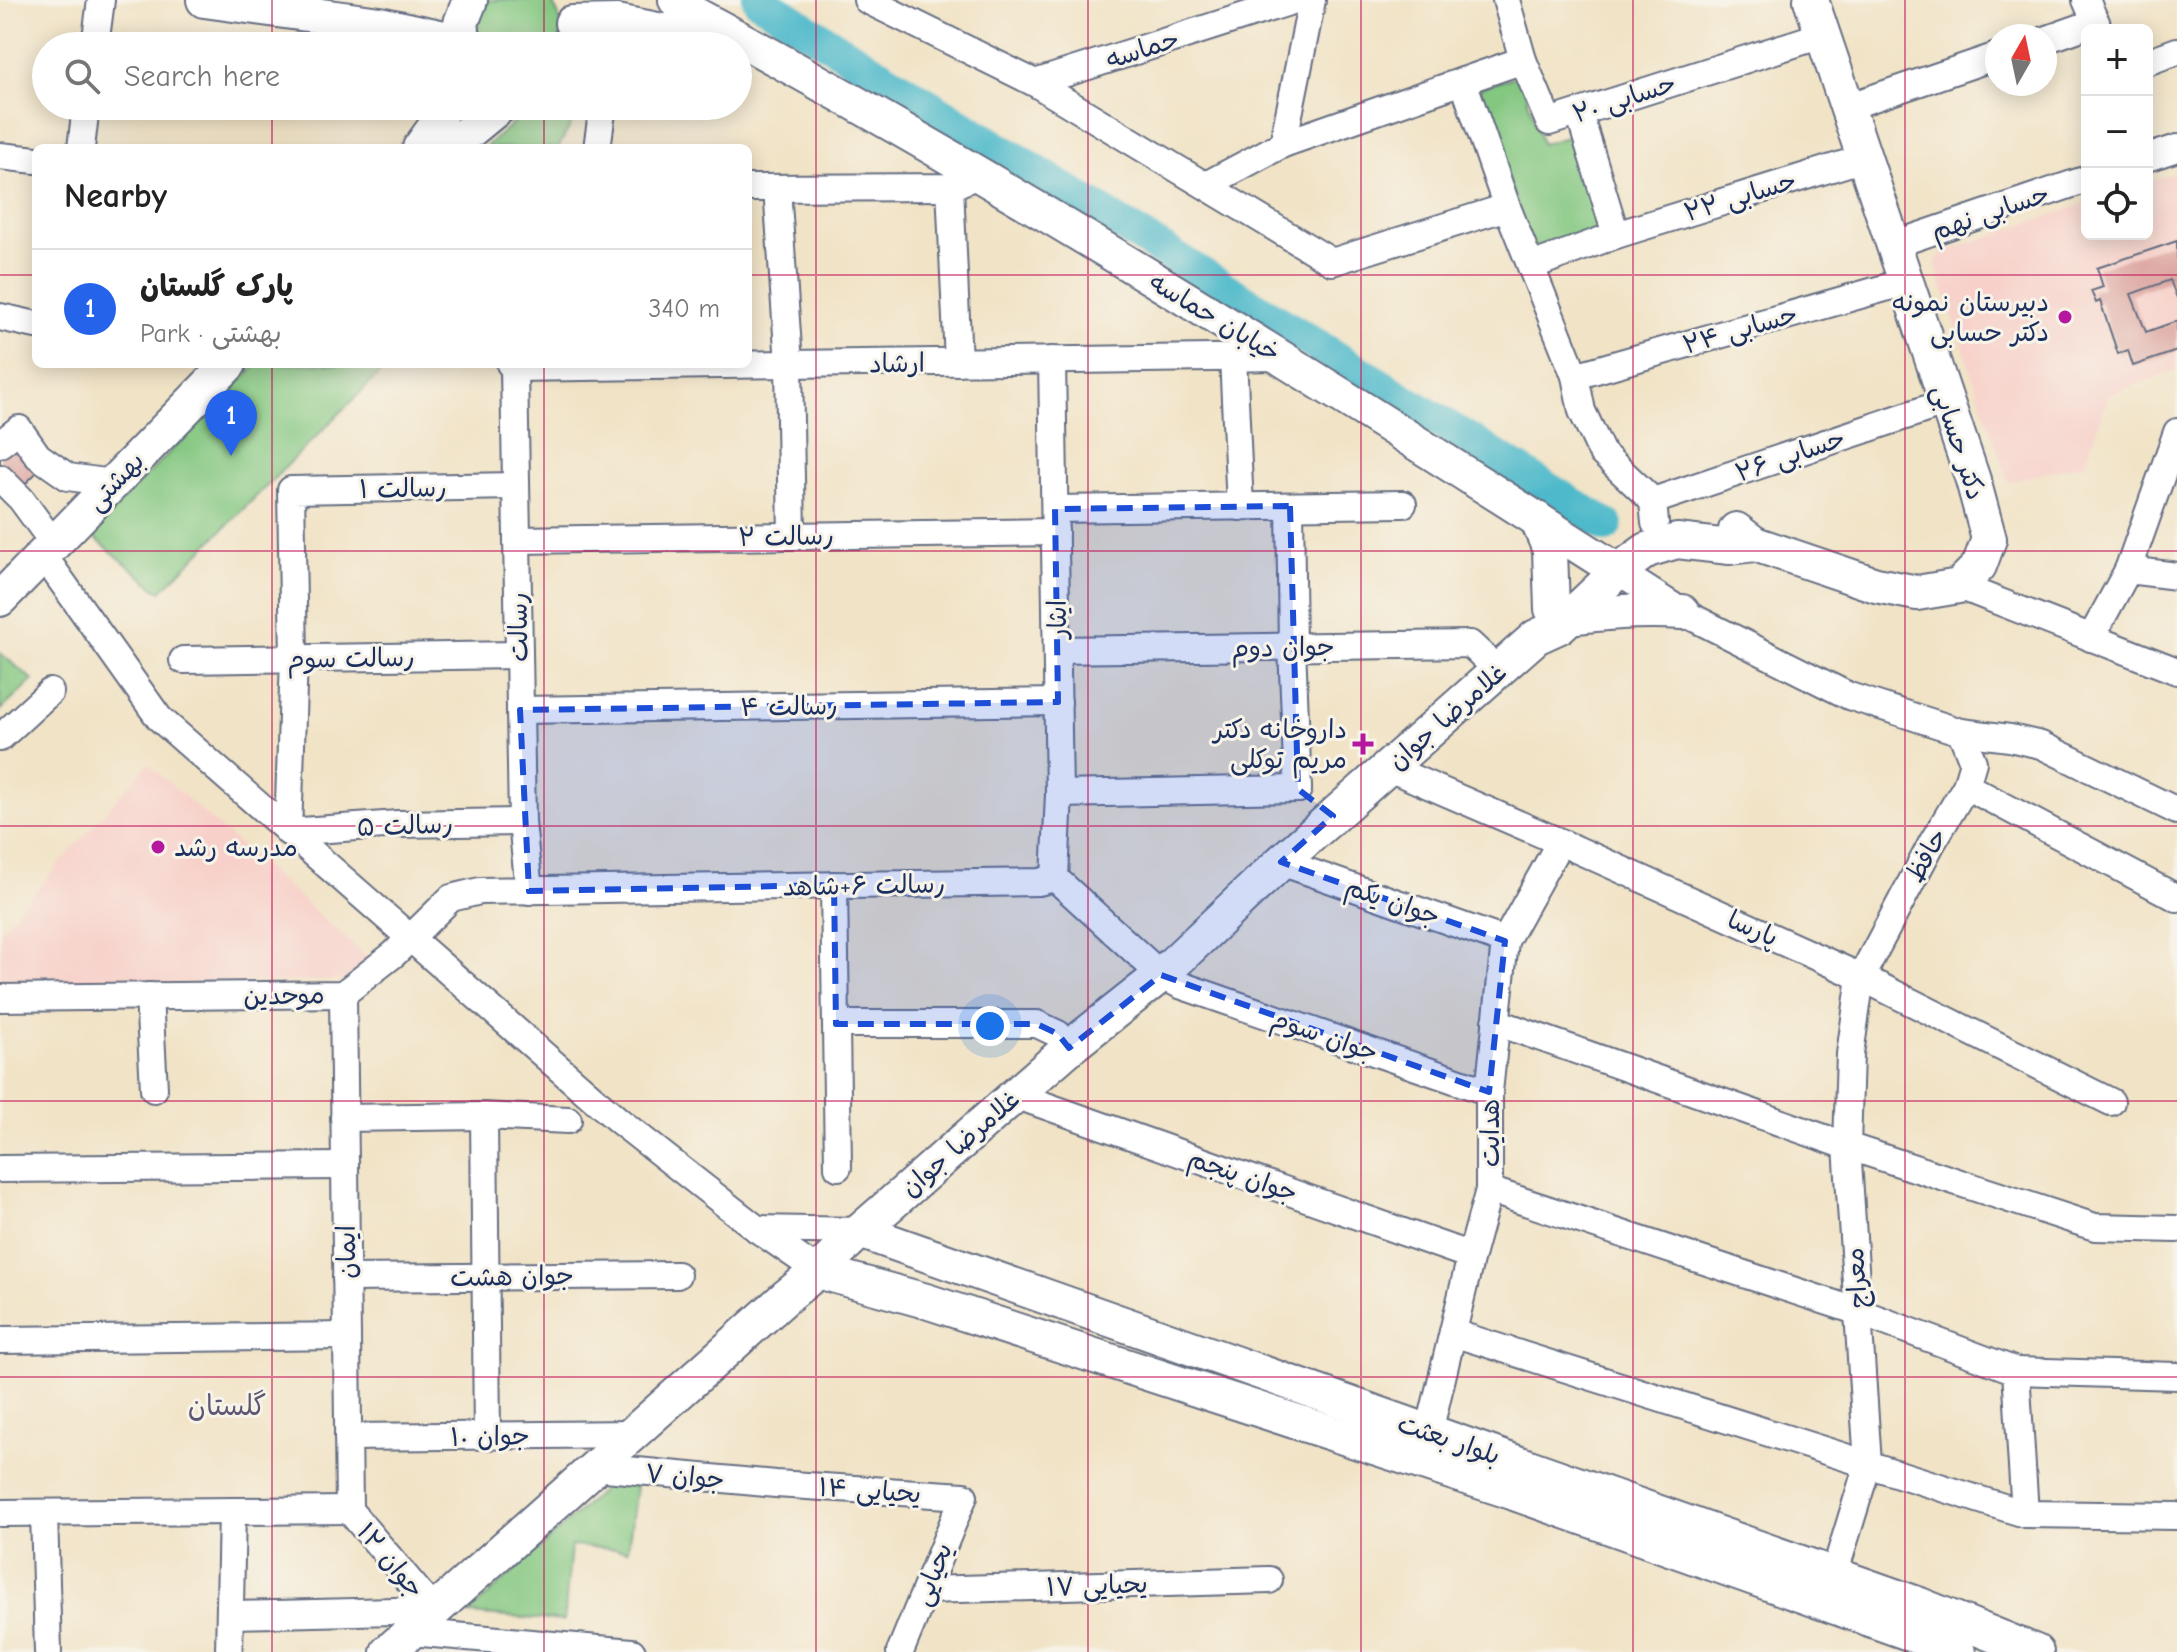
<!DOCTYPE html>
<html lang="en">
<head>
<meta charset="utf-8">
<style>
  body { margin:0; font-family:"Comic Neue","Playpen Sans Arabic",sans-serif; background:#f6f6f6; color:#222 }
  .controls { position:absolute; right:24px; top:24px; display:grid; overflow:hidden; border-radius:12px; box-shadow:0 4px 20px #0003 }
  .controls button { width:72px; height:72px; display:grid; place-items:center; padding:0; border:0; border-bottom:2px solid #e0e0e0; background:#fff; color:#222; font:40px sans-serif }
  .compass { position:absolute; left:1985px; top:24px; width:72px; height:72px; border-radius:50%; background:#fff; box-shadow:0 4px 20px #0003; rotate:9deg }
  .you { position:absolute; left:990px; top:1026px; width:28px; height:28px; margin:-20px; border:6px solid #fff; border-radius:50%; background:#1a73e8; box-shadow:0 0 0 12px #1a73e833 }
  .badge { display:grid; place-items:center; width:52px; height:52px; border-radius:50%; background:#2563eb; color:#fff; font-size:26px; font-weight:700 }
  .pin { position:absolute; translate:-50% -66px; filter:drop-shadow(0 2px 4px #0008) }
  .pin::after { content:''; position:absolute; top:42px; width:28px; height:24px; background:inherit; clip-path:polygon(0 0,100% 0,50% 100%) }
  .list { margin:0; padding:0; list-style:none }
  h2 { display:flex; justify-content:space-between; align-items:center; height:104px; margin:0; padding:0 32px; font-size:34px }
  h2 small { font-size:26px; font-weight:400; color:#767676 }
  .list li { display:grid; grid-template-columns:52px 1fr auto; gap:24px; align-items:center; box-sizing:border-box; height:120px; padding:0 32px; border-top:2px solid #e0e0e0 }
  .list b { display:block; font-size:30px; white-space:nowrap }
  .list p { margin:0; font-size:26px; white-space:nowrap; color:#767676 }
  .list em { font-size:26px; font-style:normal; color:#767676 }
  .icon { flex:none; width:44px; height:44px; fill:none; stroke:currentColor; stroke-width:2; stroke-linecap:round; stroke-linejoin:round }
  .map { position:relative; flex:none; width:2177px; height:1652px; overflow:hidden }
  .search { position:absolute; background:#fff; box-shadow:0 4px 20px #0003; left:32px; top:32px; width:720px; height:88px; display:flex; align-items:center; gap:20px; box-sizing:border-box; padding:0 28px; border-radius:44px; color:#767676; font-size:30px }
  .panel { position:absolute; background:#fff; box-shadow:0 4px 20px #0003; left:32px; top:144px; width:720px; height:224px; border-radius:12px }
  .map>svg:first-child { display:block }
  .built { fill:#f7d0c9 }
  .green { fill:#84c781; stroke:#507b70; stroke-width:2 }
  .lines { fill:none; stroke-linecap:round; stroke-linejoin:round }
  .river { stroke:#4eb9ca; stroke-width:34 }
  .building { fill:#dba29d }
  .minor-casing { stroke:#666e82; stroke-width:30 }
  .major-casing { stroke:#666e82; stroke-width:38 }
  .minor { stroke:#fff; stroke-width:26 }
  .major { stroke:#fff; stroke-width:34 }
  .marked { fill:#1d4ed8; fill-opacity:0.2; stroke:#1d4ed8; stroke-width:6; stroke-dasharray:16 10; stroke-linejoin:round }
  .grid { fill:none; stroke:#c2185b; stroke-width:2; stroke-opacity:0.55 }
  .poi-dot { fill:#b5179e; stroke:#f7f3e8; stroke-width:3 }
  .labels { text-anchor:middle; stroke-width:6; stroke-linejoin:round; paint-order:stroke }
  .street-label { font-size:26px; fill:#1b2f5e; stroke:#f7f3e8 }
  .poi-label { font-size:26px; fill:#1b2f5e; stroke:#f7f3e8; text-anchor:end }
  .neighbourhood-label { font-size:28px; fill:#5e5774; stroke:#f7f3e8 }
</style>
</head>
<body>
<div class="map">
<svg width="2177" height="1652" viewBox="0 0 2177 1652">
  <rect width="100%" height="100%" fill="#f7f3e8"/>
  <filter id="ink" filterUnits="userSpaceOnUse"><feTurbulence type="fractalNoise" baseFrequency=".0125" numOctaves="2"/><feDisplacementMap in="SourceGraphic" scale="16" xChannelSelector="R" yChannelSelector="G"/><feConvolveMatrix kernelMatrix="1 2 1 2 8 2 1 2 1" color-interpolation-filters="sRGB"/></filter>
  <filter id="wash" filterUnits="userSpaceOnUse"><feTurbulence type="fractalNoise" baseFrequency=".006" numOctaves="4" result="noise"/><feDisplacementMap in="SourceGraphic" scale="32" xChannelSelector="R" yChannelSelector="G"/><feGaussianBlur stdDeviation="1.8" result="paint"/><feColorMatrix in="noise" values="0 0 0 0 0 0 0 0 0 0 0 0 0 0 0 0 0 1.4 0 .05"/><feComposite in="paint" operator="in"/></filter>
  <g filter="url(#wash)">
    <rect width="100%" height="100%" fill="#f1e3c6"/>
    <g class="built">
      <path d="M2177,172V370L2108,395L2084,464L2008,482L1935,263L1942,252L2087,203V234H2147V182Z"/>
      <path d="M148,764L369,959L347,980L0,988V931Z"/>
    </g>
    <g class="green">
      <path d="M483,0H549C561,13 564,30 558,46H474Z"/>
      <path d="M1520,75L1542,144L1570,136L1602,236L1534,258L1479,88Z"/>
      <path d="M533,106H581L558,148H484Z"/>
      <path d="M258,364H389L160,592L89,533Z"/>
      <path d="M0,653L33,680L0,711Z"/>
      <path d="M612,1481L636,1486L628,1550L571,1546L564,1621L468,1614Z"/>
    </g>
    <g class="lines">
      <path class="river" d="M759,0L1606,525"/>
    </g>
    <g id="blocks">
      <g class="building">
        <path d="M2177,241V298L2170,280L2131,294L2146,332L2177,321V351L2133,366L2128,350L2118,354L2100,301L2096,303L2091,291L2103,287L2097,268Z"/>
        <path d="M0,432L39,470L22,487L0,466Z"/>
      </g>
    </g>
  </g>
  <g filter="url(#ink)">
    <use href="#blocks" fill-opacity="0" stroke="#666e82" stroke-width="2"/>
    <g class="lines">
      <defs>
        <g id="minor">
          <path d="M867,0L1035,83L1332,262L1507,207"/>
          <path d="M1506,0L1523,60L1549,122L1822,35"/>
          <path d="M2086,0L2099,30"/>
          <path d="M2045,40L2096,22"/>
          <path d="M95,46L101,0"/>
          <path d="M2147,62L2177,51"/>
          <path d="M1463,81L1507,207L1575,376L1582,411L1602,453L1653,501"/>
          <path d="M1035,83L1295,0"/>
          <path d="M1847,107L1997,56"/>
          <path d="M1579,113L1616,235"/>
          <path d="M1283,144L1523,60"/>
          <path d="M81,148L86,106"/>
          <path d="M597,148L603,106"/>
          <path d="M0,156L36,160"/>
          <path d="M2147,158L2177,148"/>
          <path d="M1206,185L1283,144L1312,0"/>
          <path d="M950,187L958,362"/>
          <path d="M748,188L950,187L980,174"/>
          <path d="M777,188L789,364L792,536"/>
          <path d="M1893,245L2087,179"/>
          <path d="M1531,266L1616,235L1864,158"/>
          <path d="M0,317L36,325"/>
          <path d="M1233,357L1240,507"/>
          <path d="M1052,360L1059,794L1055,878"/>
          <path d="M510,364L514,368L522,822L529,891"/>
          <path d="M514,368L1280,357"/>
          <path d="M1575,376L1906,282"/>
          <path d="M0,444L19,429L38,456L68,477L113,483"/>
          <path d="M0,478L21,499L54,544"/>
          <path d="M516,486L291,490L294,658L288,832L398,824L522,822"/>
          <path d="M1290,506L1292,647L1298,789"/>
          <path d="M1055,509L1403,504"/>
          <path d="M1655,523L1653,501L1947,402"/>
          <path d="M517,540L1055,532"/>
          <path d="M43,555L159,718L618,1120L757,1229L818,1271"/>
          <path d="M2128,570L2177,576"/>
          <path d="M1618,571L1682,612L1849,696L1961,732L2010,738L2041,745L2177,811"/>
          <path d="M1959,586L2177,671"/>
          <path d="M2091,638L2128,570L2177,432"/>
          <path d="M1057,650L1470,644L1499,671"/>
          <path d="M183,660L519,655"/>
          <path d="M520,710L1058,702"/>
          <path d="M0,738L50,692"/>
          <path d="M1389,768L1560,842L1861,977L2111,1102"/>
          <path d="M1966,786L2177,898"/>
          <path d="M1059,794L1298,789"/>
          <path d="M1281,862L1505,941"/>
          <path d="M834,885L838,1167"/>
          <path d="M343,994L349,1510"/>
          <path d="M149,996L154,1089"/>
          <path d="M0,998L343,994L394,954L451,898L480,891L1039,882L1055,878L1161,975L1180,985L1489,1092"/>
          <path d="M1496,1022L1847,1146L2095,1227L2177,1229"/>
          <path d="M836,1024H1037L1058,1034L1069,1048"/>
          <path d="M1015,1095L1471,1256"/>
          <path d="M484,1116L487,1436"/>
          <path d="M344,1118L484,1116L568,1120"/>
          <path d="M0,1169L345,1166"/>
          <path d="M1489,1190L1859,1312L2016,1371L2025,1514L2177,1516"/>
          <path d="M757,1229L860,1231"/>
          <path d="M346,1278L677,1275"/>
          <path d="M1453,1333L2025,1514"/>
          <path d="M0,1340L347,1336"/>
          <path d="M2016,1371L2177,1376"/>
          <path d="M1429,1432L1471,1256L1489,1190V1092L1505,941L1560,842"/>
          <path d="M348,1437L632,1434"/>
          <path d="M595,1467L776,1484L964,1496L900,1652"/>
          <path d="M349,1510L434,1610"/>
          <path d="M0,1513L349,1510"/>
          <path d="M44,1513L48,1652"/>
          <path d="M1834,1575L1868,1464L1847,1146L1850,1054L1861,977L1932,843L1966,786L1973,762L1961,732"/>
          <path d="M926,1590L1269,1580"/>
          <path d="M231,1615L434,1610"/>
          <path d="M411,1632L632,1652"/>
          <path d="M229,1652L232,1511"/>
        </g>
        <g id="major">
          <path d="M204,0L380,24L463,42"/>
          <path d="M676,0L681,7C1003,179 1311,375 1618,571"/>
          <path d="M572,23L617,22L727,44"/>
          <path d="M464,46L461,23L470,0"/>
          <path d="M420,148L435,127L443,106"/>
          <path d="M449,148L500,106"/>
          <path d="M1537,519L1550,550L1552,609"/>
          <path d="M1736,530L1755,544L1876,585L1917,593L1959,586L1979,566L1989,539L1973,480L1811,0"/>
          <path d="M0,599L229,364"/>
          <path d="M1570,617C1608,612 1643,609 1682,612"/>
          <path d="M860,1231L1920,1605L2036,1652"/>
          <path d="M818,1271L926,1301L1503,1489L1909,1633L1958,1652"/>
          <path d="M388,1652L787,1296L818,1271L860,1231L1069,1048L1161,975L1281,862L1536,637L1560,626L1618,571L1647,550L1677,541L1730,547L1755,544"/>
        </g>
      </defs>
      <use href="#minor" class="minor-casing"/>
      <use href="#major" class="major-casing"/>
      <use href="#minor" class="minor"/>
      <use href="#major" class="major"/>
    </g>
  </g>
  <path class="marked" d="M1290,506L1298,789L1333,816L1281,862L1505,941L1489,1092L1161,975L1069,1048L1058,1034L1037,1024H836L834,885L529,891L520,710L1058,702L1055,509Z"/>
  <path class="grid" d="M272,0V46M544,0V46M816,0V1652M1088,0V1652M1361,0V1652M1633,0V1652M1905,0V1652M272,106V148M544,106V148M0,275H36M748,275H2177M272,364V1652M544,364V1652M0,551H2177M0,826H2177M0,1101H2177M0,1377H2177"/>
  <g class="poi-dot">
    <circle cx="2065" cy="317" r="8"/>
    <path d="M1359 732h8v8h8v8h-8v8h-8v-8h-8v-8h8z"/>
    <circle cx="158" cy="847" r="8"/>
  </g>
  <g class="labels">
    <g class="street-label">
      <text transform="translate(1142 49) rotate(-18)" y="9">حماسه</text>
      <text transform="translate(1624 98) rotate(-18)" y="9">حسابی ۲۰</text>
      <text transform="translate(1740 196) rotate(-17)" y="9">حسابی ۲۲</text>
      <text transform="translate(1990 212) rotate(-19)" y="9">حسابی نهم</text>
      <text transform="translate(1215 317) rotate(31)" y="9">خیابان حماسه</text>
      <text transform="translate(1740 329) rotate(-16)" y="9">حسابی ۲۴</text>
      <text transform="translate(897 363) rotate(-1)" y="9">ارشاد</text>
      <text transform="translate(1959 442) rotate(72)" y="9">دکتر حسابی</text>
      <text transform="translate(1790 455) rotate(-19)" y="9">حسابی ۲۶</text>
      <text transform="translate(115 481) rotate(-46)" y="9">بهشتی</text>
      <text transform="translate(403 488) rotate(-1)" y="9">رسالت ۱</text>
      <text transform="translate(786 536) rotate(-1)" y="9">رسالت ۲</text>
      <text transform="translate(1057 619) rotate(-91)" y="9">ایثار</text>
      <text transform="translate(518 627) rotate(-91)" y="9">رسالت</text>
      <text transform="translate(1283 647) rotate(-1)" y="9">جوان دوم</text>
      <text transform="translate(351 658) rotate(-1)" y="9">رسالت سوم</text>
      <text transform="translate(789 706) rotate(-1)" y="9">رسالت ۴</text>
      <text transform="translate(1447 716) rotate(-41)" y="9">غلامرضا جوان</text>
      <text transform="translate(405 825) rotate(-2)" y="9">رسالت ۵</text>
      <text transform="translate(1926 855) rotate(-61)" y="9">حافظ</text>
      <text transform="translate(864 885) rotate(-1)" y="9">رسالت ۶+شاهد</text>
      <text transform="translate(1393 901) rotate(19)" y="9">جوان یکم</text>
      <text transform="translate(1753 928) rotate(24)" y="9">پارسا</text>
      <text transform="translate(284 995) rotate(-1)" y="9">موحدین</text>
      <text transform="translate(1325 1035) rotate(19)" y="9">جوان سوم</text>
      <text transform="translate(1490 1133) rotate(-90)" y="9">هدایت</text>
      <text transform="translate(960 1143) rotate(-41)" y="9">غلامرضا جوان</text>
      <text transform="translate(1243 1175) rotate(19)" y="9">جوان پنجم</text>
      <text transform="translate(346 1252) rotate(-91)" y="9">ایمان</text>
      <text transform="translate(512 1276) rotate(-1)" y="9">جوان هشت</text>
      <text transform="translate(1856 1278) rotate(-94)" y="9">معراج</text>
      <text transform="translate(490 1436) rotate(-1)" y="9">جوان ۱۰</text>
      <text transform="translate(1449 1439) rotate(19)" y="9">بلوار بعثت</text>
      <text transform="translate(685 1476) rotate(5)" y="9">جوان ۷</text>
      <text transform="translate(870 1490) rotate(4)" y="9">یحیایی ۱۴</text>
      <text transform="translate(391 1560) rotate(50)" y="9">جوان ۱۲</text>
      <text transform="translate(932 1574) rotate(-68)" y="9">یحیایی</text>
      <text transform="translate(1097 1585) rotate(-2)" y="9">یحیایی ۱۷</text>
    </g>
    <g class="poi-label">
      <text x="2049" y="311">دبیرستان نمونه<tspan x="2049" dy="30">دکتر حسابی</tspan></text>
      <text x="1347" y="738">داروخانه دکتر<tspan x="1347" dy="30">مریم توکلی</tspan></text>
      <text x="174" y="856" text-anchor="start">مدرسه رشد</text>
    </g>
    <g class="neighbourhood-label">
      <text x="227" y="1415">گلستان</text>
    </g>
  </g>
</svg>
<div class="controls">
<button>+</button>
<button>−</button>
<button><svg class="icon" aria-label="locate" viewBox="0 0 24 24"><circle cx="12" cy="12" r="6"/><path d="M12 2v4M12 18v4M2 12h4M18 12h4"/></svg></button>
</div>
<svg class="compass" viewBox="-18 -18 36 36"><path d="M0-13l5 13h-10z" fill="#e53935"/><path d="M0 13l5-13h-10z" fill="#767676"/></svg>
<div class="you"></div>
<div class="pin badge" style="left:231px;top:456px">1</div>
<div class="search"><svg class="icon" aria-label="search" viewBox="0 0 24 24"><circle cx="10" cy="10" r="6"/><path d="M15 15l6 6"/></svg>Search here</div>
<section class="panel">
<h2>Nearby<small></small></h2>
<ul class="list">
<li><span class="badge">1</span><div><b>پارک گلستان</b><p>Park · بهشتی</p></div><em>340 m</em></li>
</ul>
</section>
</div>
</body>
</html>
